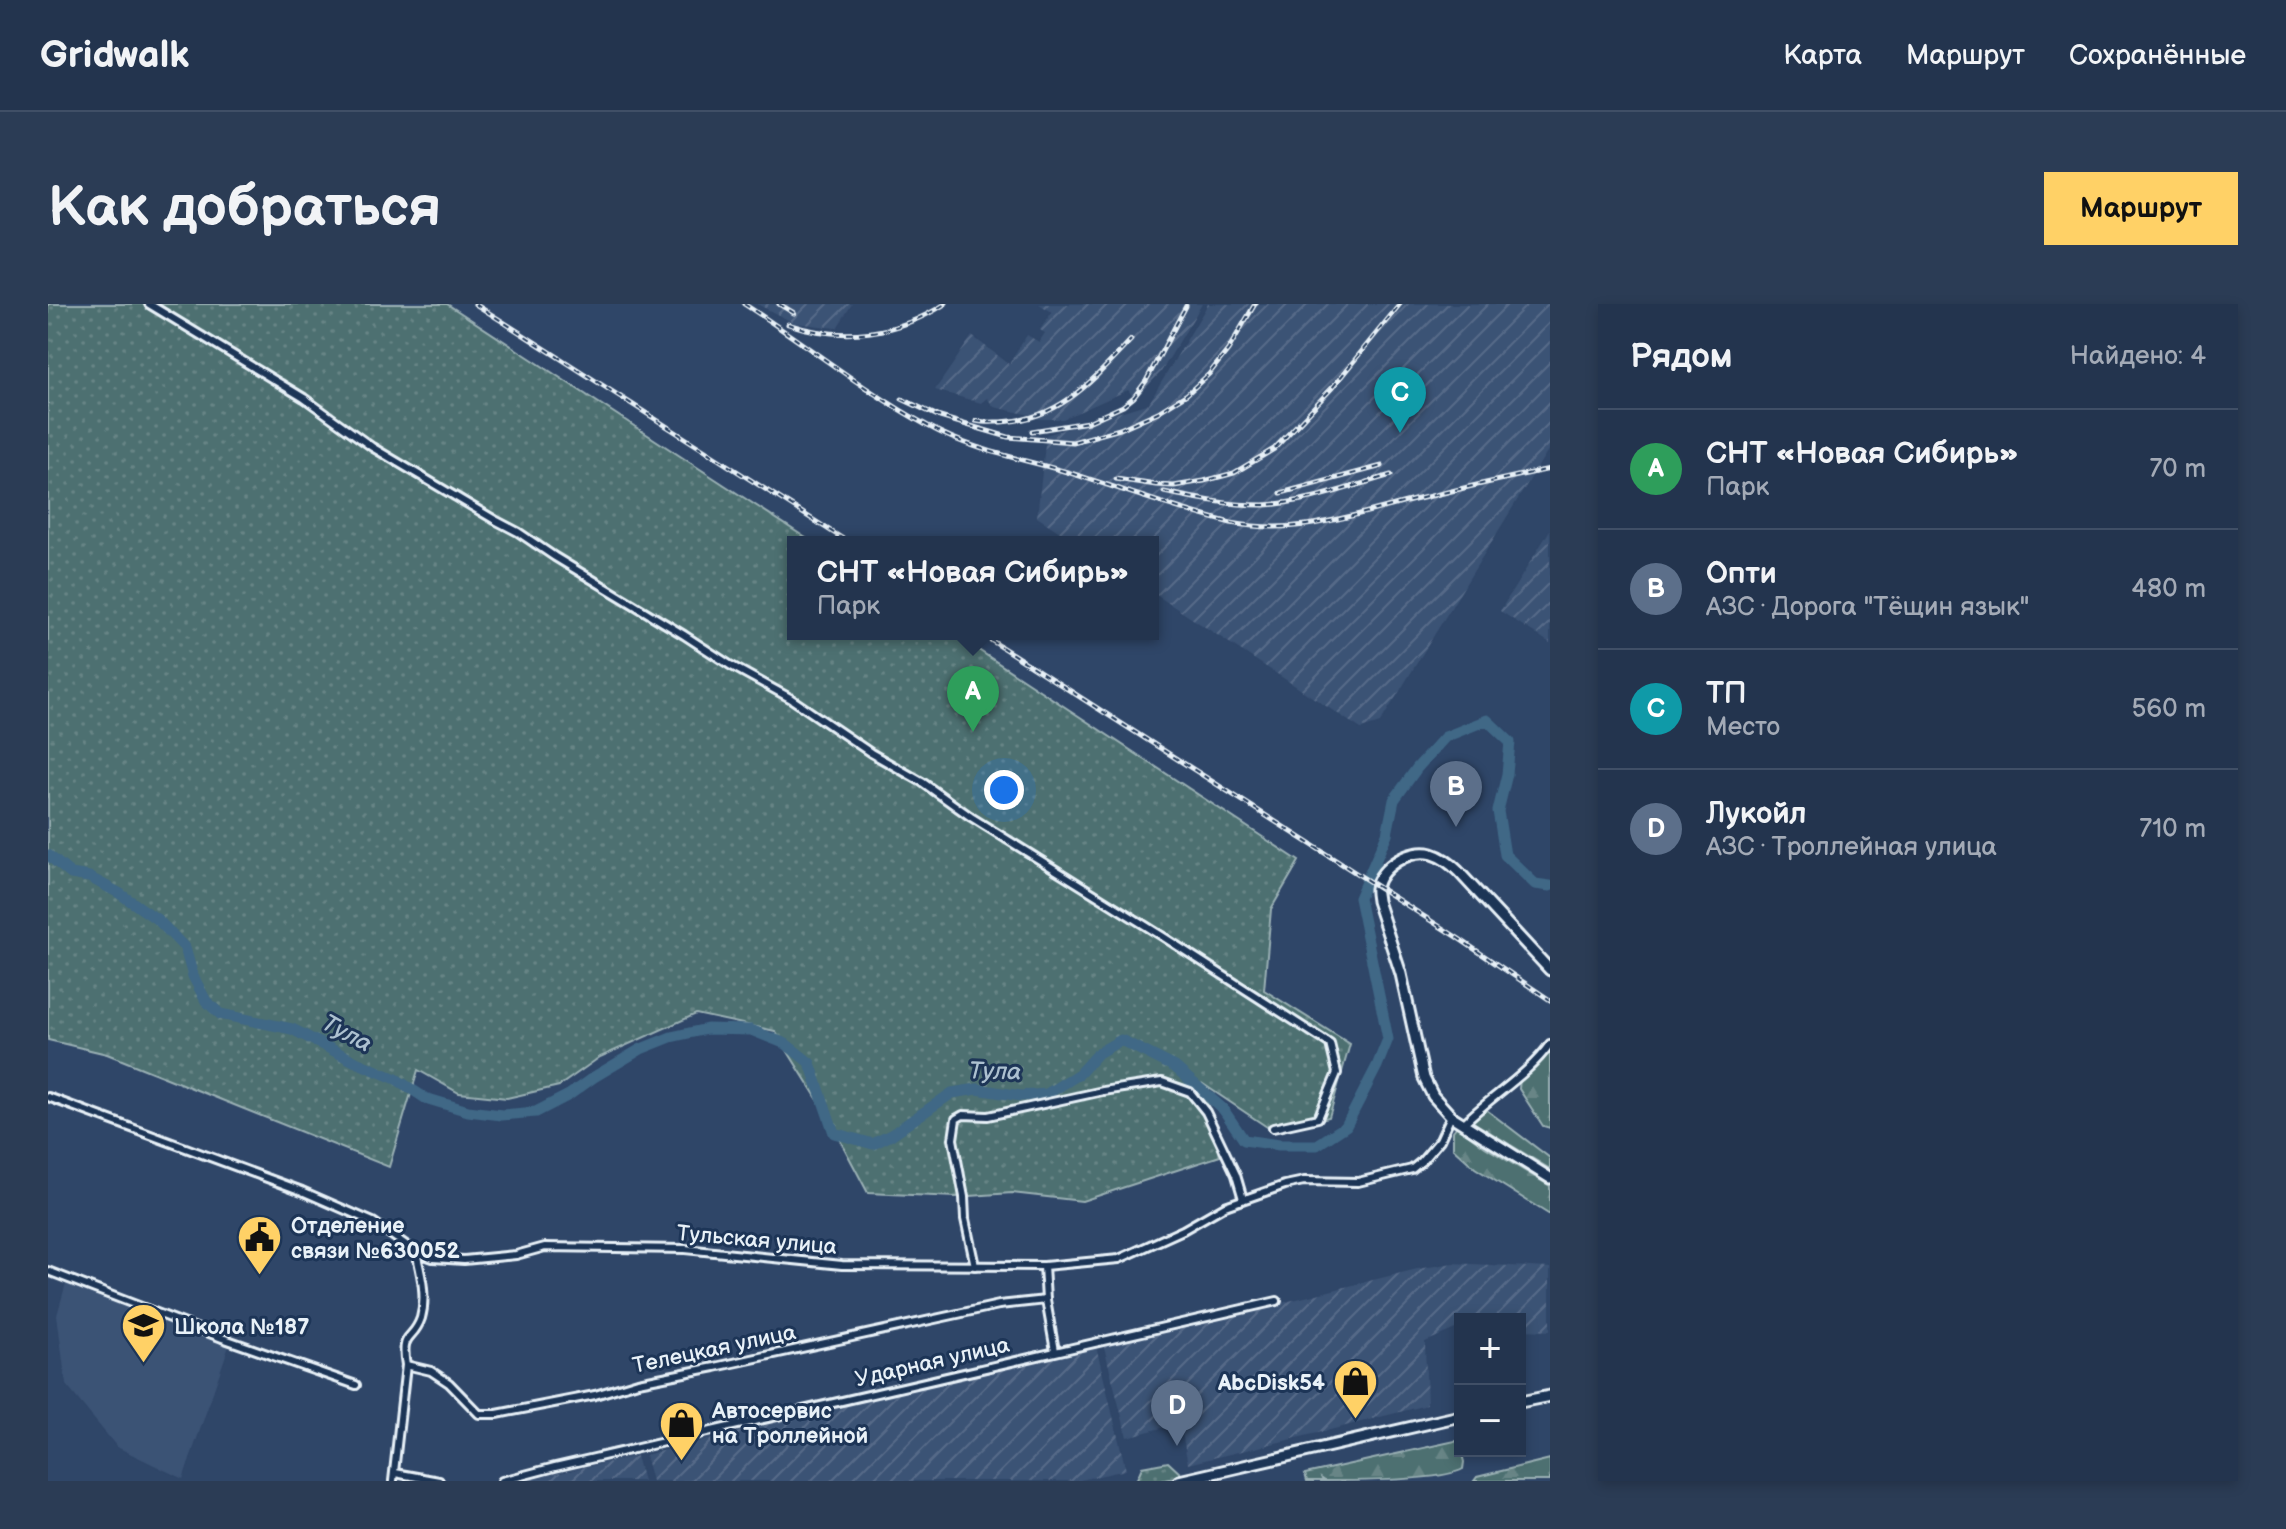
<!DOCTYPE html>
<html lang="ru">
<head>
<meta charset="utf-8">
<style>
  body { margin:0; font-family:"Balsamiq Sans",sans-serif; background:#2b3c55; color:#f1f3f6 }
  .controls { position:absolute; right:24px; bottom:24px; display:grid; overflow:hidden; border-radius:0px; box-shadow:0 4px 12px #0003 }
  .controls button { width:72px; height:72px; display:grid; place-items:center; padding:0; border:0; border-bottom:2px solid #404f66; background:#23344e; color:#f1f3f6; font:40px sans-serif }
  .you { position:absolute; left:956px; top:486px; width:28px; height:28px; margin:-20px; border:6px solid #fff; border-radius:50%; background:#1a73e8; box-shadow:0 0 0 12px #1a73e833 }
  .badge { display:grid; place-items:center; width:52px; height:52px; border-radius:50%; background:#ffd166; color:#fff; font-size:26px; font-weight:700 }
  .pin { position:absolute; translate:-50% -66px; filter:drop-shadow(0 2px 4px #0008) }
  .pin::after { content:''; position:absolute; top:42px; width:28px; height:24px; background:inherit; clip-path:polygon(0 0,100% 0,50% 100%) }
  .popup { position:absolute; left:739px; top:232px; width:372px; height:104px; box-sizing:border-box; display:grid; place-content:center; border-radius:0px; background:#23344e; filter:drop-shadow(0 2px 6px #0005); font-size:26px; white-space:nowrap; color:#a3aab6 }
  .popup b { font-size:30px; color:#f1f3f6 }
  .popup::after { content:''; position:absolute; left:50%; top:100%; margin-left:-16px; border:16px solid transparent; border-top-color:#23344e }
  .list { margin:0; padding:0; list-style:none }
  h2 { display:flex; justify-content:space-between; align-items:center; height:104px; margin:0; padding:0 32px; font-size:34px }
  h2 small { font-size:26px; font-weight:400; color:#a3aab6 }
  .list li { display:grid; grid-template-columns:52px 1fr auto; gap:24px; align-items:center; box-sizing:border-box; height:120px; padding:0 32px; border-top:2px solid #404f66 }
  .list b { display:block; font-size:30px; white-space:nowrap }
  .list p { margin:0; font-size:26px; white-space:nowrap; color:#a3aab6 }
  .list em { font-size:26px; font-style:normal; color:#a3aab6 }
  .map { position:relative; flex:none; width:1502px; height:1177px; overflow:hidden; border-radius:0px }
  header { display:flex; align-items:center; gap:48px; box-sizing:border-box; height:112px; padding:0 40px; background:#23344e; border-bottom:2px solid #404f66 }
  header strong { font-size:38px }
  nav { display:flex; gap:44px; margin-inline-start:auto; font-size:28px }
  .intro { display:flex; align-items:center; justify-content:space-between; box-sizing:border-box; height:192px; padding:0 48px }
  h1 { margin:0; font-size:56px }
  .button { padding:20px 36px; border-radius:0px; background:#ffd166; color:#111; font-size:28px; font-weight:700 }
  main { display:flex; gap:48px; padding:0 48px }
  aside { flex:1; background:#23344e; border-radius:0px; box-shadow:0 4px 12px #0003 }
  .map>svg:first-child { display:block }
  .built { fill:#3b5274 }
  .industrial { fill:url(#industrial-furrows) }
  .grass { fill:url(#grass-dots); stroke:#9ab0b4; stroke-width:2 }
  .forest { fill:url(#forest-firs); stroke:#9ab0b4; stroke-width:2 }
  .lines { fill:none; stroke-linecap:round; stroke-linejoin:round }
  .river { stroke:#3f6786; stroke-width:11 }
  .street-casing { stroke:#e8f1f8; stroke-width:12 }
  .primary-casing { stroke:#e8f1f8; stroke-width:15 }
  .street { stroke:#1d3557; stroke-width:6 }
  .primary { stroke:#1d3557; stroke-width:9 }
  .rail-casing { stroke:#e8f1f8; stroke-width:5 }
  .rail { stroke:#1d3557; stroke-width:2; stroke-dasharray:6; stroke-linecap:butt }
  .labels { text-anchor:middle; stroke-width:6; stroke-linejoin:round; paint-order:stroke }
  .poi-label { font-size:22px; font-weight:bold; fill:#e8f1f8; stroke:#1d3557; text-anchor:start }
  .street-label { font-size:22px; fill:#e8f1f8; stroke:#1d3557 }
  .water-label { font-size:24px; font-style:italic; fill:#adc1d0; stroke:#1d3557 }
</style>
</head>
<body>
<header>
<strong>Gridwalk</strong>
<nav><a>Карта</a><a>Маршрут</a><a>Сохранённые</a></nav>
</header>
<div class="intro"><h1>Как добраться</h1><a class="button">Маршрут</a></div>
<main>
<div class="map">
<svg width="1502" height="1177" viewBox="0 0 1502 1177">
  <defs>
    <pattern id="industrial-furrows" width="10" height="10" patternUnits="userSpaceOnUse" patternTransform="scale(2)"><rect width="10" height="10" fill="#3b5274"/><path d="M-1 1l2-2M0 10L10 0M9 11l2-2" fill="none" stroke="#576b89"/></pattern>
    <pattern id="grass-dots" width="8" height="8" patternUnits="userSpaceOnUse" patternTransform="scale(2)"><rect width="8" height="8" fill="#4d7071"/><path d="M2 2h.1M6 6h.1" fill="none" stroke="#678586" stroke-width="1.8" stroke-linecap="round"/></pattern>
    <pattern id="forest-firs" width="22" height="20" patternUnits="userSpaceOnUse" patternTransform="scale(2)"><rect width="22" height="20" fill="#4d7071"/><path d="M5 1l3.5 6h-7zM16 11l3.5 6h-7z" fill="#678586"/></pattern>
  </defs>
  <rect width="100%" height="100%" fill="#2f4668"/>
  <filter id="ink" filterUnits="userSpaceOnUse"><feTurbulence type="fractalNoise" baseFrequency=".0125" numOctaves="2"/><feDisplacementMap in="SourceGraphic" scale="16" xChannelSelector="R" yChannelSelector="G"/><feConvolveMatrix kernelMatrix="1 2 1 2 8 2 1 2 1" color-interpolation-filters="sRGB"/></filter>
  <g filter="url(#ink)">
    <path class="built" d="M18,979L181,1042L135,1175L69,1143L18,1081L9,1011Z"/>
    <g class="industrial">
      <path d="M709,0H804L789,24L746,19Z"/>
      <path d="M991,0H1154L1113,68L1087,95L1080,86L1015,115H991L983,111L946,103L939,94L933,99L887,86L924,32L961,60L979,31L991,38L997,29L992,26L1004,8Z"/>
      <path d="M1160,0H1502V143L1332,419L1313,425L1105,289V238H1027L989,213L998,131L1101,99Z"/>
      <path d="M1502,226V339L1452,307Z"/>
      <path d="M1405,959L1502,964V1027L1472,1026V1015H1412V1023L1377,1038L1379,1101L1282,1126L1140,1160L1134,1129L1125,1121L1079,1133L1056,1043L1369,965Z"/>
      <path d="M1048,1042L1078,1166L1028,1177H604L597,1151L980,1057Z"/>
      <path d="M588,1152L595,1177H476L498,1172Z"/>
    </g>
    <g class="grass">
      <path d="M0,0H399L764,238H745V330H906L1251,557L1223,605L1216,686L1302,740L1281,813L1225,827L1155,780L1172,852L1034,897L964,889L908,893L820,889L775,804L727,727L648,710L552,753L511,782L459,794L411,789L370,766L341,863L59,750L0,736Z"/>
      <path d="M1120,1158L1135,1172L1112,1177H1088L1094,1163Z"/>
    </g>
    <g class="forest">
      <path d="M1502,745V824L1495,822L1471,785L1472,774L1484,765Z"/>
      <path d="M1436,804L1502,854V865L1422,816Z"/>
      <path d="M1409,822L1437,843L1502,882V911L1427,864L1405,844V827Z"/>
      <path d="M1407,1137L1411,1139L1416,1158L1415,1165C1394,1177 1307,1177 1277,1177L1274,1175L1275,1177H1259L1257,1170Z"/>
      <path d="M1502,1155V1177H1426L1429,1173Z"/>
    </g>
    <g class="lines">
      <path class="river" d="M0,551L23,570L41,573L71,589L110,616L137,644L145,672L158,697L172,710L244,725L308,758L348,775L377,794L420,807L454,811L488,808L521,791L546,773L593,745L623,733L659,725L703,726L738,740L762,759L786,829L825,840L843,831L904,789L929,785L973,792L999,790L1031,770L1050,749L1073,736L1127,763L1175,805L1196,836L1231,841H1269L1298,822L1329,762L1340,735L1311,594L1339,530L1346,496L1369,464L1397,433L1439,416L1462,438L1459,470L1450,507L1457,551L1487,580L1502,582"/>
      <defs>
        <g id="street">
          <path d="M101,0L256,94L324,143L447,216L470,228L507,253L636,331L682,361L742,394L823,449L874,478L923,513L1114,632L1282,740L1289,769L1270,814L1225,824"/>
          <path d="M0,793L254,887L325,918L368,948L385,954L416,956L468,951L497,943L637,945L794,961L996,962L1071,955L1135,926L1177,902L1237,881L1256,877L1310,878L1364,865L1374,857L1392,836L1403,812"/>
          <path d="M1415,820C1443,792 1479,772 1502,740"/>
          <path d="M927,962L917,915L916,893L905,835L908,815L915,811L940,812L1055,787L1114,778L1142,788L1158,808L1188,871L1195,895"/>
          <path d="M996,962L998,996L1007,1047"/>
          <path d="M0,967L174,1034L308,1081"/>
          <path d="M358,1061L383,1067L401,1079L431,1110H449L547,1091L590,1078L667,1063L951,1001L998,996"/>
          <path d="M347,1169L391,1177"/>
          <path d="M345,1177L358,1061C352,1027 365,1038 373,1014C379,993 373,969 368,948"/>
          <path d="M454,1177L507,1163L1229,997"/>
        </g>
        <g id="primary">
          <path d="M1502,666L1410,567C1403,560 1394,553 1384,550C1363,544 1332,562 1328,584C1327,586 1329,595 1329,597L1353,670L1376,774L1385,792L1403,812L1502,874"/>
          <path d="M1472,1098L1502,1092"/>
          <path d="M1131,1177L1412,1112"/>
        </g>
      </defs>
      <use href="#street" class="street-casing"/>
      <use href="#primary" class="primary-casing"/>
      <use href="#street" class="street"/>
      <use href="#primary" class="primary"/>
      <defs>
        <g id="rail">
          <path d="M427,0L800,238"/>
          <path d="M696,0C758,40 816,87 880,122C927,148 969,153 1019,168C1074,185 1128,205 1183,219C1248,231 1295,214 1358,198C1406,186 1454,175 1502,165"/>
          <path d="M731,0L746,9"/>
          <path d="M740,20C794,38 849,31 897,0"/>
          <path d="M854,95L892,113L960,133L1025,138L1072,125L1110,108L1139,90L1161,70L1180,46L1207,0"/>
          <path d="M928,117C937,119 945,118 953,118C1012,116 1046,75 1083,36"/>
          <path d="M984,127L1040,118L1075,102L1086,93L1098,77L1138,2"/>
          <path d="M1068,175L1108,181L1126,182L1156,177L1186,169L1226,145L1284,84L1352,0"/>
          <path d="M1116,188C1149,195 1181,201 1215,201C1259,199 1301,183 1343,171"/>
          <path d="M1233,189L1334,162"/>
          <path d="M933,330L1410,634L1502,696"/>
        </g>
      </defs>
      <use href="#rail" class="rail-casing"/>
      <use href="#rail" class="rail"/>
    </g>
  </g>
  <defs>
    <symbol id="civic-pin" viewBox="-11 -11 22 30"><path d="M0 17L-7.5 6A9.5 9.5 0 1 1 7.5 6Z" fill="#ffd166" stroke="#1d3557"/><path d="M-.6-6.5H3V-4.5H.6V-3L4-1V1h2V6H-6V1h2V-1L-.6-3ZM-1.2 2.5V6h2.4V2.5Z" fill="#111"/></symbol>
    <symbol id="school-pin" viewBox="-11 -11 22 30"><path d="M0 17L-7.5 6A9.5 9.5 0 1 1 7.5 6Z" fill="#ffd166" stroke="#1d3557"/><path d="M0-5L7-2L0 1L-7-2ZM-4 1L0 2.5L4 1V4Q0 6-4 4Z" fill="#111"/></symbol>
    <symbol id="shop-pin" viewBox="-11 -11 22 30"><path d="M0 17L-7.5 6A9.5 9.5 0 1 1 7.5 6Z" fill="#ffd166" stroke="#1d3557"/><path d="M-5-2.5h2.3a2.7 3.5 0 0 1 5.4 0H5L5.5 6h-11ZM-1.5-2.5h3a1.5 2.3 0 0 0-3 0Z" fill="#111"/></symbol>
  </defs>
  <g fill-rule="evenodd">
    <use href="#civic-pin" x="186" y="908" width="51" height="69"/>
    <use href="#school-pin" x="70" y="996" width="51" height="69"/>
    <use href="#shop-pin" x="1282" y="1052" width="51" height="69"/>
    <use href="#shop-pin" x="608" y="1094" width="51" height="69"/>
  </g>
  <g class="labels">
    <g class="poi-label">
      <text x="243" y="929">Отделение<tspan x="243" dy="25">связи №630052</tspan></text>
      <text x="126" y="1030">Школа №187</text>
      <text x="1277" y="1086" text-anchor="end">AbcDisk54</text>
      <text x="664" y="1114">Автосервис<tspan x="664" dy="25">на Троллейной</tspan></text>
    </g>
    <g class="street-label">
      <text transform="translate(709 935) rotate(5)" y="8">Тульская улица</text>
      <text transform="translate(666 1044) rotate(-12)" y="8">Телецкая улица</text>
      <text transform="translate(884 1057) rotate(-13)" y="8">Ударная улица</text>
    </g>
    <g class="water-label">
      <text transform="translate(299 729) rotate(28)" y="8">Тула</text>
      <text transform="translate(947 767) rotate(1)" y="8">Тула</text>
    </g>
  </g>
</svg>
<div class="controls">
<button>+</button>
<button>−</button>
</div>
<div class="you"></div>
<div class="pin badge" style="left:925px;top:428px;background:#2e9e5b">A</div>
<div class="popup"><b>СНТ «Новая Сибирь»</b>Парк</div>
<div class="pin badge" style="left:1408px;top:523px;background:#5c6f8a">B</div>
<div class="pin badge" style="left:1352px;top:129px;background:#0f9aa8">C</div>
<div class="pin badge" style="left:1129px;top:1142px;background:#5c6f8a">D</div>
</div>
<aside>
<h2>Рядом<small>Найдено: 4</small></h2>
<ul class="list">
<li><span class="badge" style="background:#2e9e5b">A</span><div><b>СНТ «Новая Сибирь»</b><p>Парк</p></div><em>70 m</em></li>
<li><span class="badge" style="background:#5c6f8a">B</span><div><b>Опти</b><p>АЗС · Дорога &quot;Тёщин язык&quot;</p></div><em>480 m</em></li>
<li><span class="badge" style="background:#0f9aa8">C</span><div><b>ТП</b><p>Место</p></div><em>560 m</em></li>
<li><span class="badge" style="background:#5c6f8a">D</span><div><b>Лукойл</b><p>АЗС · Троллейная улица</p></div><em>710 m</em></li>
</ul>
</aside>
</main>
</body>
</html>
